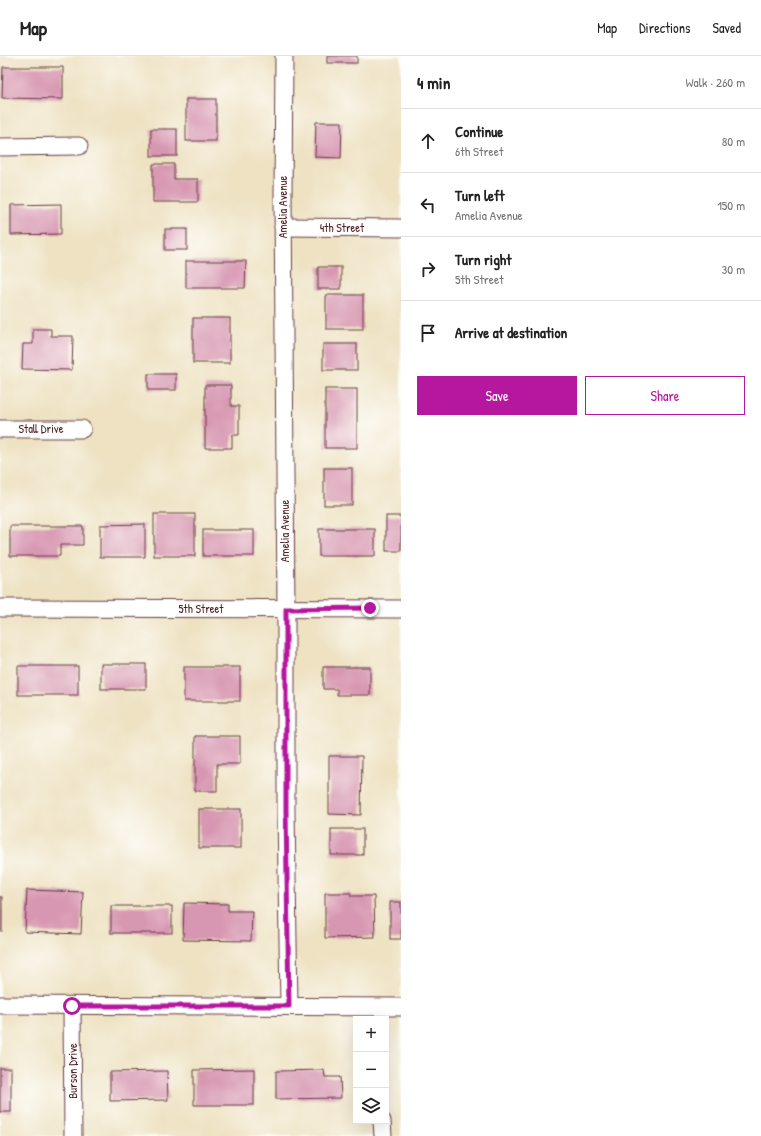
<!DOCTYPE html>
<html lang="en">
<head>
<meta charset="utf-8">
<style>
  body { margin:0; font-family:"Patrick Hand",sans-serif; background:#f6f6f6; color:#222 }
  .controls { position:absolute; right:12px; bottom:12px; display:grid; overflow:hidden; border-radius:0px; box-shadow:0 4px 16px #0002 }
  .controls button { width:36px; height:36px; display:grid; place-items:center; padding:0; border:0; border-bottom:1px solid #e0e0e0; background:#fff; color:#222; font:20px sans-serif }
  .stop { position:absolute; width:12px; height:12px; margin:-9px; border:3px solid #b5179e; border-radius:50%; background:#fff }
  .stop.end { background:#b5179e; border-color:#fff; box-shadow:0 1px 4px #0008 }
  .list { margin:0; padding:0; list-style:none }
  h2 { display:flex; justify-content:space-between; align-items:center; height:52px; margin:0; padding:0 16px; font-size:17px }
  h2 small { font-size:13px; font-weight:400; color:#767676 }
  .list li { display:grid; grid-template-columns:26px 1fr auto; gap:12px; align-items:center; box-sizing:border-box; height:64px; padding:0 16px; border-top:1px solid #e0e0e0 }
  .list b { display:block; font-size:15px; white-space:nowrap }
  .list p { margin:0; font-size:13px; white-space:nowrap; color:#767676 }
  .list em { font-size:13px; font-style:normal; color:#767676 }
  .actions { display:flex; gap:8px; padding:12px 16px }
  .actions a { flex:1; padding:9px 0; border:1px solid #b5179e; border-radius:0px; text-align:center; font-size:14px; color:#b5179e }
  .actions .main { background:#b5179e; color:#fff }
  .icon { flex:none; width:22px; height:22px; fill:none; stroke:currentColor; stroke-width:2; stroke-linecap:round; stroke-linejoin:round }
  .map { position:relative; flex:none; width:401px; height:1080px; overflow:hidden }
  header { display:flex; align-items:center; gap:24px; box-sizing:border-box; height:56px; padding:0 20px; background:#fff; border-bottom:1px solid #e0e0e0 }
  header strong { font-size:19px }
  nav { display:flex; gap:22px; margin-inline-start:auto; font-size:14px }
  main { display:flex }
  aside { flex:1; background:#fff }
  .map>svg:first-child { display:block }
  .building { fill:#d796b1 }
  .lines { fill:none; stroke-linecap:round; stroke-linejoin:round }
  .minor-casing { stroke:#633c42; stroke-width:19 }
  .minor { stroke:#fff; stroke-width:17 }
  .route { stroke:#b5179e; stroke-width:5 }
  .labels { text-anchor:middle; stroke-width:3; stroke-linejoin:round; paint-order:stroke }
  .street-label { font-size:12px; fill:#4a1f2b; stroke:#fdfcf7 }
</style>
</head>
<body>
<header>
<strong>Map</strong>
<nav><a>Map</a><a>Directions</a><a>Saved</a></nav>
</header>
<main>
<div class="map">
<svg width="401" height="1080" viewBox="0 0 401 1080">
  <rect width="100%" height="100%" fill="#fdfcf7"/>
  <filter id="ink" filterUnits="userSpaceOnUse"><feTurbulence type="fractalNoise" baseFrequency=".025" numOctaves="2"/><feDisplacementMap in="SourceGraphic" scale="8" xChannelSelector="R" yChannelSelector="G"/><feConvolveMatrix kernelMatrix="1 2 1 2 8 2 1 2 1" color-interpolation-filters="sRGB"/></filter>
  <filter id="wash" filterUnits="userSpaceOnUse"><feTurbulence type="fractalNoise" baseFrequency=".012" numOctaves="4" result="noise"/><feDisplacementMap in="SourceGraphic" scale="16" xChannelSelector="R" yChannelSelector="G"/><feGaussianBlur stdDeviation="0.9" result="paint"/><feColorMatrix in="noise" values="0 0 0 0 0 0 0 0 0 0 0 0 0 0 0 0 0 1.4 0 .05"/><feComposite in="paint" operator="in"/></filter>
  <g filter="url(#wash)">
    <rect width="100%" height="100%" fill="#eee2c3"/>
    <g id="blocks">
      <g class="building">
        <rect x="327" y="0" width="30" height="7"/>
        <path d="M3,11H63V43L2,42Z"/>
        <rect x="186" y="43" width="30" height="42"/>
        <path d="M316,66H342L341,102L315,101Z"/>
        <rect x="151" y="73" width="26" height="27"/>
        <path d="M153,108H174V123H198V146H153Z"/>
        <path d="M61,148V178L11,179V149Z"/>
        <rect x="165" y="173" width="22" height="21"/>
        <path d="M186,205H246L245,232H186Z"/>
        <rect x="318" y="211" width="23" height="22"/>
        <rect x="326" y="239" width="37" height="34"/>
        <rect x="193" y="262" width="37" height="45"/>
        <path d="M33,273H51V280H73L72,314L22,313L23,288H33Z"/>
        <rect x="323" y="288" width="34" height="26"/>
        <rect x="148" y="318" width="28" height="16"/>
        <path d="M205,329H231V350H239V379H232V392H205Z"/>
        <rect x="325" y="333" width="32" height="59"/>
        <rect x="324" y="412" width="28" height="37"/>
        <rect x="154" y="458" width="41" height="42"/>
        <rect x="386" y="460" width="15" height="35"/>
        <path d="M145,468V501H100V469Z"/>
        <path d="M10,470H83V489H60V500H10Z"/>
        <rect x="319" y="473" width="56" height="27"/>
        <rect x="203" y="474" width="51" height="26"/>
        <rect x="101" y="608" width="45" height="25"/>
        <rect x="18" y="610" width="60" height="29"/>
        <rect x="184" y="611" width="56" height="34"/>
        <path d="M323,611H370V639H337V633H323Z"/>
        <path d="M195,680H240V708H217V735H195Z"/>
        <path d="M329,700H362L361,759L329,758Z"/>
        <rect x="199" y="753" width="42" height="39"/>
        <rect x="331" y="773" width="32" height="26"/>
        <path d="M27,834L83,836L81,878L25,876Z"/>
        <path d="M325,837H351V840H374L375,881L325,882Z"/>
        <rect x="0" y="841" width="2" height="34"/>
        <rect x="390" y="846" width="11" height="37"/>
        <path d="M184,847L228,848V855H252L251,885L183,884Z"/>
        <rect x="111" y="850" width="61" height="27"/>
        <rect x="0" y="1012" width="11" height="44"/>
        <path d="M254,1013V1049H194V1014Z"/>
        <path d="M324,1014L325,1021H340L341,1042L276,1043V1015Z"/>
        <path d="M167,1015L168,1044L110,1045V1016Z"/>
      </g>
    </g>
  </g>
  <g filter="url(#ink)">
    <use href="#blocks" fill-opacity="0" stroke="#633c42" stroke-width="1"/>
    <g class="lines">
      <defs>
        <g id="minor">
          <path d="M284,0L283,141L286,553V755L289,950"/>
          <path d="M0,91L79,90"/>
          <path d="M283,171L401,172"/>
          <path d="M0,373H82"/>
          <path d="M0,552L401,553"/>
          <path d="M0,949L401,951"/>
          <path d="M72,950L73,1080"/>
          <path d="M382,1065L383,1080"/>
        </g>
      </defs>
      <use href="#minor" class="minor-casing"/>
      <use href="#minor" class="minor"/>
    </g>
  </g>
  <g class="lines" filter="url(#ink)">
    <path class="route" d="M72,950H289L286,755V553L370,552"/>
  </g>
  <g class="labels">
    <g class="street-label">
      <text transform="translate(283 151) rotate(-90)" y="4">Amelia Avenue</text>
      <text x="342" y="176">4th Street</text>
      <text x="41" y="377">Stall Drive</text>
      <text transform="translate(285 475) rotate(-90)" y="4">Amelia Avenue</text>
      <text x="201" y="557">5th Street</text>
      <text transform="translate(73 1015) rotate(-90)" y="4">Burson Drive</text>
    </g>
  </g>
</svg>
<div class="controls">
<button>+</button>
<button>−</button>
<button><svg class="icon" aria-label="layers" viewBox="0 0 24 24"><path d="M12 4l9 5-9 5-9-5zM3 14l9 5 9-5"/></svg></button>
</div>
<div class="stop" style="left:72px;top:950px"></div>
<div class="stop end" style="left:370px;top:552px"></div>
</div>
<aside>
<h2>4 min<small>Walk · 260 m</small></h2>
<ul class="list">
<li><svg class="icon" aria-label="ahead" viewBox="0 0 24 24"><path d="M12 20V5M6 11l6-6 6 6"/></svg><div><b>Continue</b><p>6th Street</p></div><em>80 m</em></li>
<li><svg class="icon" aria-label="left" viewBox="0 0 24 24"><path d="M17 20v-9H6M10 6l-5 5 5 5"/></svg><div><b>Turn left</b><p>Amelia Avenue</p></div><em>150 m</em></li>
<li><svg class="icon" aria-label="right" viewBox="0 0 24 24"><path d="M7 20v-9h11M14 6l5 5-5 5"/></svg><div><b>Turn right</b><p>5th Street</p></div><em>30 m</em></li>
<li><svg class="icon" aria-label="arrive" viewBox="0 0 24 24"><path d="M6 21V4h12l-3 4 3 4H6"/></svg><div><b>Arrive at destination</b></div></li>
</ul>
<div class="actions"><a class="main">Save</a><a>Share</a></div>
</aside>
</main>
</body>
</html>
